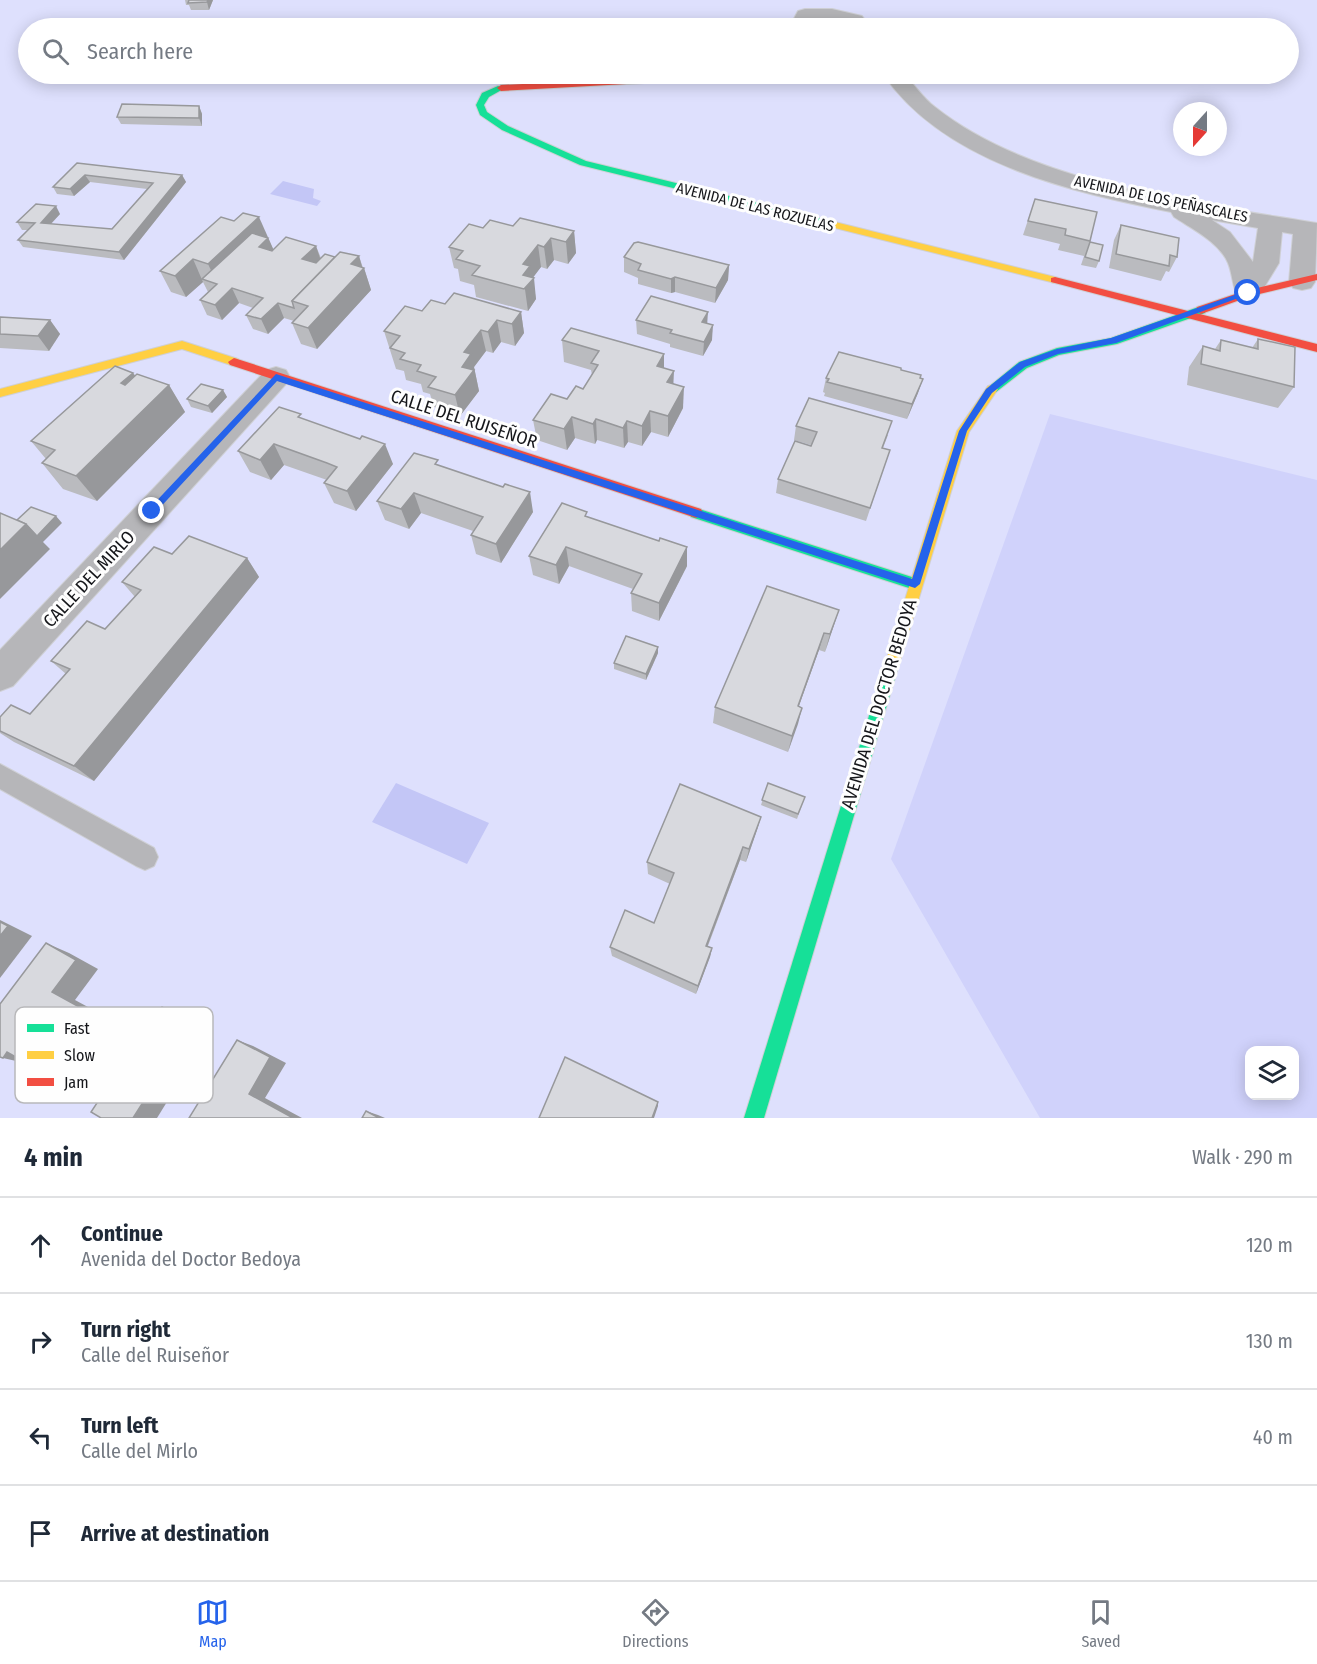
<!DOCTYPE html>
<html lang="en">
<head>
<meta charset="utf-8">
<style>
  body { margin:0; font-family:"Fira Sans Condensed",sans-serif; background:#f6f6f7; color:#1f2937 }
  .controls { position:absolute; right:18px; bottom:18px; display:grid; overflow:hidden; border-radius:12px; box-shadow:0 3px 15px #0003 }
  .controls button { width:54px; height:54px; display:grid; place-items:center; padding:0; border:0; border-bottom:2px solid #e0e1e3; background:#fff; color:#1f2937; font:30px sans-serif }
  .compass { position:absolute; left:1173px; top:102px; width:54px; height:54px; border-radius:50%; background:#fff; box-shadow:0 3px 15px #0003; rotate:201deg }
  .stop { position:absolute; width:18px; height:18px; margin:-14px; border:4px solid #2563eb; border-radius:50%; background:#fff }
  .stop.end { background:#2563eb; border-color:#fff; box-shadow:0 2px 6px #0008 }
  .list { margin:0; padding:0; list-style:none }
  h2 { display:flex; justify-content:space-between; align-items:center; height:78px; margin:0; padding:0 24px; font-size:26px }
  h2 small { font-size:20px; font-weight:400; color:#747a83 }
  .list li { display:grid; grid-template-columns:39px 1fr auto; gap:18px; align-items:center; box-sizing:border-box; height:96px; padding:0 24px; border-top:2px solid #e0e1e3 }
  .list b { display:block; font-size:22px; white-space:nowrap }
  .list p { margin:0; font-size:20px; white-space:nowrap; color:#747a83 }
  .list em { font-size:20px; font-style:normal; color:#747a83 }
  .icon { flex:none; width:33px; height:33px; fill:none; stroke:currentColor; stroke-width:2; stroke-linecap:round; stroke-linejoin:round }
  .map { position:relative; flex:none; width:1317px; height:1118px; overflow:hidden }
  .search { position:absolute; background:#fff; box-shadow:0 3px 15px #0003; left:18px; right:18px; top:18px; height:66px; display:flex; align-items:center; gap:15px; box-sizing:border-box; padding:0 21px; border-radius:33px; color:#747a83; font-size:22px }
  .sheet { height:462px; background:#fff }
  nav { display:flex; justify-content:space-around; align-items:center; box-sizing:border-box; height:84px; border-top:2px solid #e0e1e3; background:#fff; font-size:16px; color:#747a83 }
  nav a { display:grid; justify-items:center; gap:3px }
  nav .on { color:#2563eb }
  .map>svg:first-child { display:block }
  .green { fill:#dee0fd; fill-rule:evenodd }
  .forest { fill:#d0d2fb; fill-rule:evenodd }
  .water { fill:#c3c6f6 }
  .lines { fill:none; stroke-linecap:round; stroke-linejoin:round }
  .lane-casing { stroke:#cfd0d5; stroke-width:2 }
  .street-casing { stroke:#cfd0d5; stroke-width:2 }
  .fast-casing { stroke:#cfd0d5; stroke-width:2 }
  .slow-casing { stroke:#cfd0d5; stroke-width:2 }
  .jam-casing { stroke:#cfd0d5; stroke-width:2 }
  .lane { fill:#b6b6b9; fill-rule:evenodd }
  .street { fill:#b6b6b9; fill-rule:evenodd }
  .fast { fill:#16e098; fill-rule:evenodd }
  .slow { fill:#ffcf43; fill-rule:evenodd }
  .jam { fill:#f24e42; fill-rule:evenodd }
  .wall { fill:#babbbf }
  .shaded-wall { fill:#97989b }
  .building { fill:#d8d9de; stroke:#97989b; stroke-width:1.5 }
  .route { fill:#2563eb }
  .labels { text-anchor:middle; stroke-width:6; stroke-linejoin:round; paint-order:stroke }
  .far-street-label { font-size:15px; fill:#15161a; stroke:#fefefe }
  .street-label { font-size:18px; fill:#15161a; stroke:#fefefe }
  .key { fill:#fefefe; stroke:#b8b8ba; stroke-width:1.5 }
  .key-label { font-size:16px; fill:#15161a }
</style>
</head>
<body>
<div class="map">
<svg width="1317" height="1118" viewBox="0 0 1317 1118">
  <rect width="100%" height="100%" fill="#f2f3fa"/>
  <path class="green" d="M0,0H1317V1118H0ZM28,28H1288V74H28ZM1182,111H1218V147H1182ZM1250,1050H1294V1096H1250Z"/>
  <path class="forest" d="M1050,414L1317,480V1118H1040L891,859ZM1250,1050H1294V1096H1250Z"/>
  <g class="water">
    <path d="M283,181L314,189L313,198L321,201L317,206L270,194Z"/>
    <path d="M396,783L489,823L467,864L372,822Z"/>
  </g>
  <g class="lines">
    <defs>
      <path id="lane" d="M0,764L154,848L158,857L154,866L145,870L136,866L0,789Z"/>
      <g id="street">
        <path d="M805,9H832L862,16L865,20L862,24L855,26L832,21H812L807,28H789L798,11Z"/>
        <path d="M883,74H904C914,84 923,98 935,107C1033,185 1197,203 1317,223L1315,282L1311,288L1302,290L1293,288L1289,282L1293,234L1282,232L1279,263L1257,299L1248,302L1239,299C1232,288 1233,275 1228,263C1219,242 1192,229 1174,217L1171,212C1071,192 944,163 883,74ZM1212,220L1258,228L1253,262L1230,232Z"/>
        <path d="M276,367L286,370L290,377L286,384L13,686L0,691V650L266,370Z"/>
      </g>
      <g id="fast">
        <path d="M498,86L505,88L489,97L484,105L487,112L508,126L586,161L835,222L836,224L831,227L580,165L502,130L480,115L476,105L482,93Z"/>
        <path d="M1201,306L1206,310L1205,313L1117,344L1059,355L1027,368L996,392L992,393L986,389L1019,362L1057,348L1111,338Z"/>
        <path d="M696,508L915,578L920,580L922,584L920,588L915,590L691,517L689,513Z"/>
        <path d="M893,655L898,656L900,661L764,1118H744L886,661L888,656Z"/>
      </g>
      <g id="slow">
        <path d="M831,221L1055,277L1060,280L1055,283L827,226V222Z"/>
        <path d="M182,341L238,359L240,362L234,366L182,349L0,397V389Z"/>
        <path d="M992,385L998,389L969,432L900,661L898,666L893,667L888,666L886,661L957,431L988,386Z"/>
      </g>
      <g id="jam">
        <path d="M717,74H758L754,77L501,91L497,88L501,85Z"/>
        <path d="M1317,274V280L1251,296L1201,314L1196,310L1197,307L1244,291Z"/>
        <path d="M1055,277L1317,344V352L1051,282V278Z"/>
        <path d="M234,358L701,509L703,513L696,518L230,365L228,362Z"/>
      </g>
    </defs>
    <use href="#lane" class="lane-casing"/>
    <use href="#street" class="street-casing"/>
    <use href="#fast" class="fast-casing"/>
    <use href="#slow" class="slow-casing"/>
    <use href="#jam" class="jam-casing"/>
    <use href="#lane" class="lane"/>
    <use href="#street" class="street"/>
    <use href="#fast" class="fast"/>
    <use href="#slow" class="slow"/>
    <use href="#jam" class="jam"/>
  </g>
  <g class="wall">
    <path d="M185,0H213L209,10H191L189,5H186Z"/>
    <path d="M199,106L202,114V126L121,124L117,117Z"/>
    <path d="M77,163L182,175L186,182L124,260L23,247L18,240L28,230H22L17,222L60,214L51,224L112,229L147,189L90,182L74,196L57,194L53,187Z"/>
    <path d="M1035,199L1097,212L1090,242L1099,261L1096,268L1081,265L1084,256L1058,250L1060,244L1023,235Z"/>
    <path d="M221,217L268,238L273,249L316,246L321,258L359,256L363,268H364L371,290L317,349L301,344L292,323L294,321L284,318L268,334L253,329L246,315L253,308L239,303L222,320L207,315L200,300L208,292L203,282L186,297L171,292L160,271Z"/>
    <path d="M1121,225L1177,257L1169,272L1166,271L1161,281L1109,268L1114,240Z"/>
    <path d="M513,226L574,231L576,253L568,264L554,260L547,269L541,267L532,277L536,299L528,311L476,297L474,285L460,281L458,269L454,268L449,247L483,228Z"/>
    <path d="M624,257L729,265L728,280L715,303L675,292L671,293L638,284V278L624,272Z"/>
    <path d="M445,304L521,312L524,333L515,346L501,342L493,353L486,351L474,367L479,391L460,416L434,407L430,394L423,392L421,384L406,380L404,371L396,369L384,331L422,311Z"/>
    <path d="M0,317L50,320L60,334L49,351L0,348Z"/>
    <path d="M636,320L707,323L712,340L703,356L670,347V344L637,334Z"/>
    <path d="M1258,339L1294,387L1278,408L1187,385L1189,367L1203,346L1215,349L1221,340L1252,348Z"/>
    <path d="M562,340L664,368L673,384L683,408L668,437L651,432L642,446L628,442L624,448L597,440L595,444L575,438L567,450L537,440L533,420L583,389L592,375L591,370L564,362Z"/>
    <path d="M901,370L920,378L918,393L907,419L824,396L825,393L823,392L826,378Z"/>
    <path d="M133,373L135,375L169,385L185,412L97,501L63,489L42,463L46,459L31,441Z"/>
    <path d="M223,390L227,397L212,413L191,407L187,399Z"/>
    <path d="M303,419L393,464L356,511L334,503L324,483L327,480L284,465L271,480L250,472L238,451Z"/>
    <path d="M796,426L888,435L883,448L890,450L866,521L776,493L778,479L811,445L794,440Z"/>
    <path d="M439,466L533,512L501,563L476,554L471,535L473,531L421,513L409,529L385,520L377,501Z"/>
    <path d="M588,517L659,541L687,547V566L659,621L632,611L631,593L633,589L569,566L559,584L533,575L529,556Z"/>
    <path d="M172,554L247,558L259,577L94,781L14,742L0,733V717L30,714L66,674L51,661L105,629L135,597L122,582Z"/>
    <path d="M839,610L825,652L819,650L799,706L802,708L788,752L713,723L715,707Z"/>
    <path d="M658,647V653L646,680L614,669V663Z"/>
    <path d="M768,783L805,797L797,819L761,805Z"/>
    <path d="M761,817L757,830L746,862L740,860L708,946L712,948L710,957L696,994L612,956L610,947L654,923L670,884L648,874L647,862Z"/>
  </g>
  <g class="shaded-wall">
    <path d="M208,0H213L209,10L207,2Z"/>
    <path d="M199,106L202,114V126L199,118Z"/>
    <path d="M85,175L90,182L74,196L70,189Z"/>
    <path d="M182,175L186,182L124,260L119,252Z"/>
    <path d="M56,206L60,214L45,230L41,223Z"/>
    <path d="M259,217L275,253L218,285L208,264Z"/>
    <path d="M574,231L576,253L568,264L566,242Z"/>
    <path d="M551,238L554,260L547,269L544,247Z"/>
    <path d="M538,245L541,267L532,279L534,278L536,299L528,311L523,275V264Z"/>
    <path d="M316,246L321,261L308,274L302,259Z"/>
    <path d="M359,256L363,270L364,268L371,290L317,349L308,328L351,264Z"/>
    <path d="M193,259L203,282L186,297L175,276Z"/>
    <path d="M729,265L728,280L715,303L716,288Z"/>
    <path d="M675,277V292L671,293V279Z"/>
    <path d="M232,288L239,303L222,320L215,305Z"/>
    <path d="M278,303L284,318L268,334L261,319Z"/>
    <path d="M521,312L524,333L515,346L512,324Z"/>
    <path d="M708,312L707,326L702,322Z"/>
    <path d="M50,320L60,334L49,351L38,336Z"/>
    <path d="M497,320L501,342L493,353L488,332Z"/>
    <path d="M713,325L712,340L703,356L704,342Z"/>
    <path d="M481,330L486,351L474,367L479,391L460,416L455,395L464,352Z"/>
    <path d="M664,354V375L657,366Z"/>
    <path d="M674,371L673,392L667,382Z"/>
    <path d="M133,373L150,399L121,383Z"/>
    <path d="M923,379L918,393L907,419L912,404Z"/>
    <path d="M169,385L185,412L97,501L76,476Z"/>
    <path d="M684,387L683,408L668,437V416Z"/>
    <path d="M223,390L227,397L212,413L208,406Z"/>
    <path d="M650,411L651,432L642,446V426Z"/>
    <path d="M572,417L575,438L567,450L564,429Z"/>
    <path d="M596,419L597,440L595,444L593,424Z"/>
    <path d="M627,421L628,442L624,448L623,428Z"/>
    <path d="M274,444L284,465L271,480L260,460Z"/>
    <path d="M385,444L393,464L356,511L347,491Z"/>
    <path d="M530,492L533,512L501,563L496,544Z"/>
    <path d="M414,493L421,513L409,529L401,509Z"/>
    <path d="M56,516L62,523L43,542L50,549L0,599V550L26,524Z"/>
    <path d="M566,547L569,566L559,584L556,565Z"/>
    <path d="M687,547V566L659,621V603Z"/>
    <path d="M247,558L259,577L94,781L74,766Z"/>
    <path d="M839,610L825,652L830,634Z"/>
    <path d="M824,633L819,650L793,722L798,706Z"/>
    <path d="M658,647V653L646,680V674Z"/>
    <path d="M802,708L798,724L788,752L792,736Z"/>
    <path d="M761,817L757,830L746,862L749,849Z"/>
    <path d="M743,847L740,860L704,955L706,946Z"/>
    <path d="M0,920L32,936L0,978Z"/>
    <path d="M46,943L69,953L98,969L75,1000L160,1046L139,1040L52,992Z"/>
    <path d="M712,948L710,957L696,994L698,986Z"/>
    <path d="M162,1007L181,1014L211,1031L157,1118H133Z"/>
    <path d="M237,1040L253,1046L286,1063L265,1098L302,1118H293L249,1094Z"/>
    <path d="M7,1052L29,1064L3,1058Z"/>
    <path d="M658,1102V1106L654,1118H652Z"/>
    <path d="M366,1111L378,1115L385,1118H379Z"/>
  </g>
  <g class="building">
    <path d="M189,0H208L207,2L188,3Z"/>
    <path d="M122,104L199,106V118L117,117Z"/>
    <path d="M77,163L182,175L119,252L18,240L35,223L17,222L36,204L56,206L41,223L112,229L153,183L85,175L70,189L53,187Z"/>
    <path d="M1035,199L1097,212L1090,241L1065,235L1066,229L1028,221Z"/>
    <path d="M243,213L259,217L208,264L193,259L175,276L160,271L221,217L234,221Z"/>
    <path d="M520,218L574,231L566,242L551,238L544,247L538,245L523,264L530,266L523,275L534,278L524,289L472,275L480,266L456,259L463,251L449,247L469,224L483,228L490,220L513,226Z"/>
    <path d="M1121,225L1179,238L1177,257L1170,255L1169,266L1116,254Z"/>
    <path d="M252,233L268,238L259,247L272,251L286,237L316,246L302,259L316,263L325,254L335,257L292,301L294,308L278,303L261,319L246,315L263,298L232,288L215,305L200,300L217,284L202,279Z"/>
    <path d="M638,242L729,265L716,288L675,277L671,279L638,270L641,264L624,257L634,243Z"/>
    <path d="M1090,242L1103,245L1099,261L1085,257Z"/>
    <path d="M340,252L359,256L351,264L364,268L308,328L292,323L308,306L292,301Z"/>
    <path d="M454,293L521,312L512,324L497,320L488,332L481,330L464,352L471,354L462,367L474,370L455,395L428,387L436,377L417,371L421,365L400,359L405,353L390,348L400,336L384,331L405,306L422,311L431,300L445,304Z"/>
    <path d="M651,296L708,312L702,322L713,325L704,342L670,333L672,330L636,320Z"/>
    <path d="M0,317L50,320L38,336L0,334Z"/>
    <path d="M571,328L664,354L657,366L674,371L667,382L684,387L668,416L650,411L642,426L627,421L623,428L596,419L593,424L572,417L564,429L533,420L551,394L567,399L576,386L583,389L598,365L591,363L599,351L562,340Z"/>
    <path d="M1258,339L1295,347L1294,387L1201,364L1203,346L1220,351L1221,340L1258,349Z"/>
    <path d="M839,352L901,368V370L921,375L920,378L923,379L912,404L827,382L829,379L826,378Z"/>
    <path d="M115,366L133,373L121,383L125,385L137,374L169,385L76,476L42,463L55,450L31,441Z"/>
    <path d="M201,384L223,390L208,406L187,399Z"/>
    <path d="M809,398L892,421L882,448L890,450L870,508L778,479L795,441L811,446L817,432L796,426Z"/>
    <path d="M279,407L301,414L298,417L360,439L362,436L385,444L347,491L324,483L337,467L327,463L274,444L260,460L238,451Z"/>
    <path d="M414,453L438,460L435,464L503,487L505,484L530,492L496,544L471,535L483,517L414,493L401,509L377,501Z"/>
    <path d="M562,503L587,512L585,516L659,541L660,538L687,547L659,603L631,593L642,574L566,547L556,565L529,556Z"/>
    <path d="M31,507L56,516L37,536L26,524L17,520Z"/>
    <path d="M0,513L26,524L0,550Z"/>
    <path d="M189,536L247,558L74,766L0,731V717L11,705L30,714L70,669L51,661L87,621L105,629L141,590L122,582L154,547L172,554Z"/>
    <path d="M767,586L839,610L830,634L824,633L798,706L802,708L792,736L715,707Z"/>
    <path d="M626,636L658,647L646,674L614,663Z"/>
    <path d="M768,783L805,797L798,814L762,800Z"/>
    <path d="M680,784L761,817L749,849L743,847L706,946L712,948L698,986L610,947L625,910L654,923L674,873L647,862Z"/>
    <path d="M0,922L8,926L0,936Z"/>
    <path d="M46,943L76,960L52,992L139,1040L162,1007L193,1024L133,1118H101L91,1112L97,1103L7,1052L3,1058L0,1057V1004Z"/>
    <path d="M237,1040L270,1057L249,1094L293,1118H189Z"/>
    <path d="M565,1057L658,1102L652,1118H539Z"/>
    <path d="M366,1111L379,1118H362Z"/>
  </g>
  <path class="route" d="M1246,291L1252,293L1116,343L1058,354L1025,367L992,393L967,431L920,584L915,588L277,381L155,513L152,514L147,511L276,374L912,579L959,431L986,389L1020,362L1057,349L1111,338Z"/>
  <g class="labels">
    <g class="far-street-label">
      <text transform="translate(1161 199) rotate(12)" y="5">AVENIDA DE LOS PEÑASCALES</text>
      <text transform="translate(755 207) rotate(14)" y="5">AVENIDA DE LAS ROZUELAS</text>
    </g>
    <g class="street-label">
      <text transform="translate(464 419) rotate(18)" y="6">CALLE DEL RUISEÑOR</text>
      <text transform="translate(89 579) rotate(-47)" y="6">CALLE DEL MIRLO</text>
      <text transform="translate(879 704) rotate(-73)" y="6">AVENIDA DEL DOCTOR BEDOYA</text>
    </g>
  </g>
  <rect x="15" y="1007" width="198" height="96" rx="9" class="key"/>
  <rect x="27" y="1024" width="27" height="8" fill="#16e098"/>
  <rect x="27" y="1051" width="27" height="8" fill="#ffcf43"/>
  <rect x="27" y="1078" width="27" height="8" fill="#f24e42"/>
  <g class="key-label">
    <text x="64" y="1034">Fast</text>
    <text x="64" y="1061">Slow</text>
    <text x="64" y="1088">Jam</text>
  </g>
</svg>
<div class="controls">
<button><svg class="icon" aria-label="layers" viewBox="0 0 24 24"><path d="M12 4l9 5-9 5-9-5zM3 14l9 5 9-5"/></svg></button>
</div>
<svg class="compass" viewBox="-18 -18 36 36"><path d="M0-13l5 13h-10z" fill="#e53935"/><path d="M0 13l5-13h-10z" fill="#747a83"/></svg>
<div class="stop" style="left:1248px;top:293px"></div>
<div class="stop end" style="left:152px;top:511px"></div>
<div class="search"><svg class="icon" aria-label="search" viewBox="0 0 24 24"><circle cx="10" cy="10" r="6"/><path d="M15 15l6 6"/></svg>Search here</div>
</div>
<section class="sheet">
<h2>4 min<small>Walk · 290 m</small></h2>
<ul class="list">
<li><svg class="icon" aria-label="ahead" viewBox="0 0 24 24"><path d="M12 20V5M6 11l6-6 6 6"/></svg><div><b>Continue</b><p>Avenida del Doctor Bedoya</p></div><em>120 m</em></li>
<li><svg class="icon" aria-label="right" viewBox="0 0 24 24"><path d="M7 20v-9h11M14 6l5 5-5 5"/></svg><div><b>Turn right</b><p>Calle del Ruiseñor</p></div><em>130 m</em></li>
<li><svg class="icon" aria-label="left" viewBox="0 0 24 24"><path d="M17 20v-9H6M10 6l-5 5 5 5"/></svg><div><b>Turn left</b><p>Calle del Mirlo</p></div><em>40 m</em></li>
<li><svg class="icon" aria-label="arrive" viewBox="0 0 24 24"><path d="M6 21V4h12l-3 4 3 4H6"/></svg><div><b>Arrive at destination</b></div></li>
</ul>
</section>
<nav>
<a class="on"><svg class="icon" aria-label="map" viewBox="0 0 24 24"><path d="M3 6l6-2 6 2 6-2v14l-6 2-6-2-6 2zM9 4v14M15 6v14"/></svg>Map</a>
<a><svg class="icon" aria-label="directions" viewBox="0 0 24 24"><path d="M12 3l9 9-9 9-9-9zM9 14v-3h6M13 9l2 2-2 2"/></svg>Directions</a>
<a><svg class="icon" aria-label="saved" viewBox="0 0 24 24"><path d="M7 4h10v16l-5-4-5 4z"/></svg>Saved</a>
</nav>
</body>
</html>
